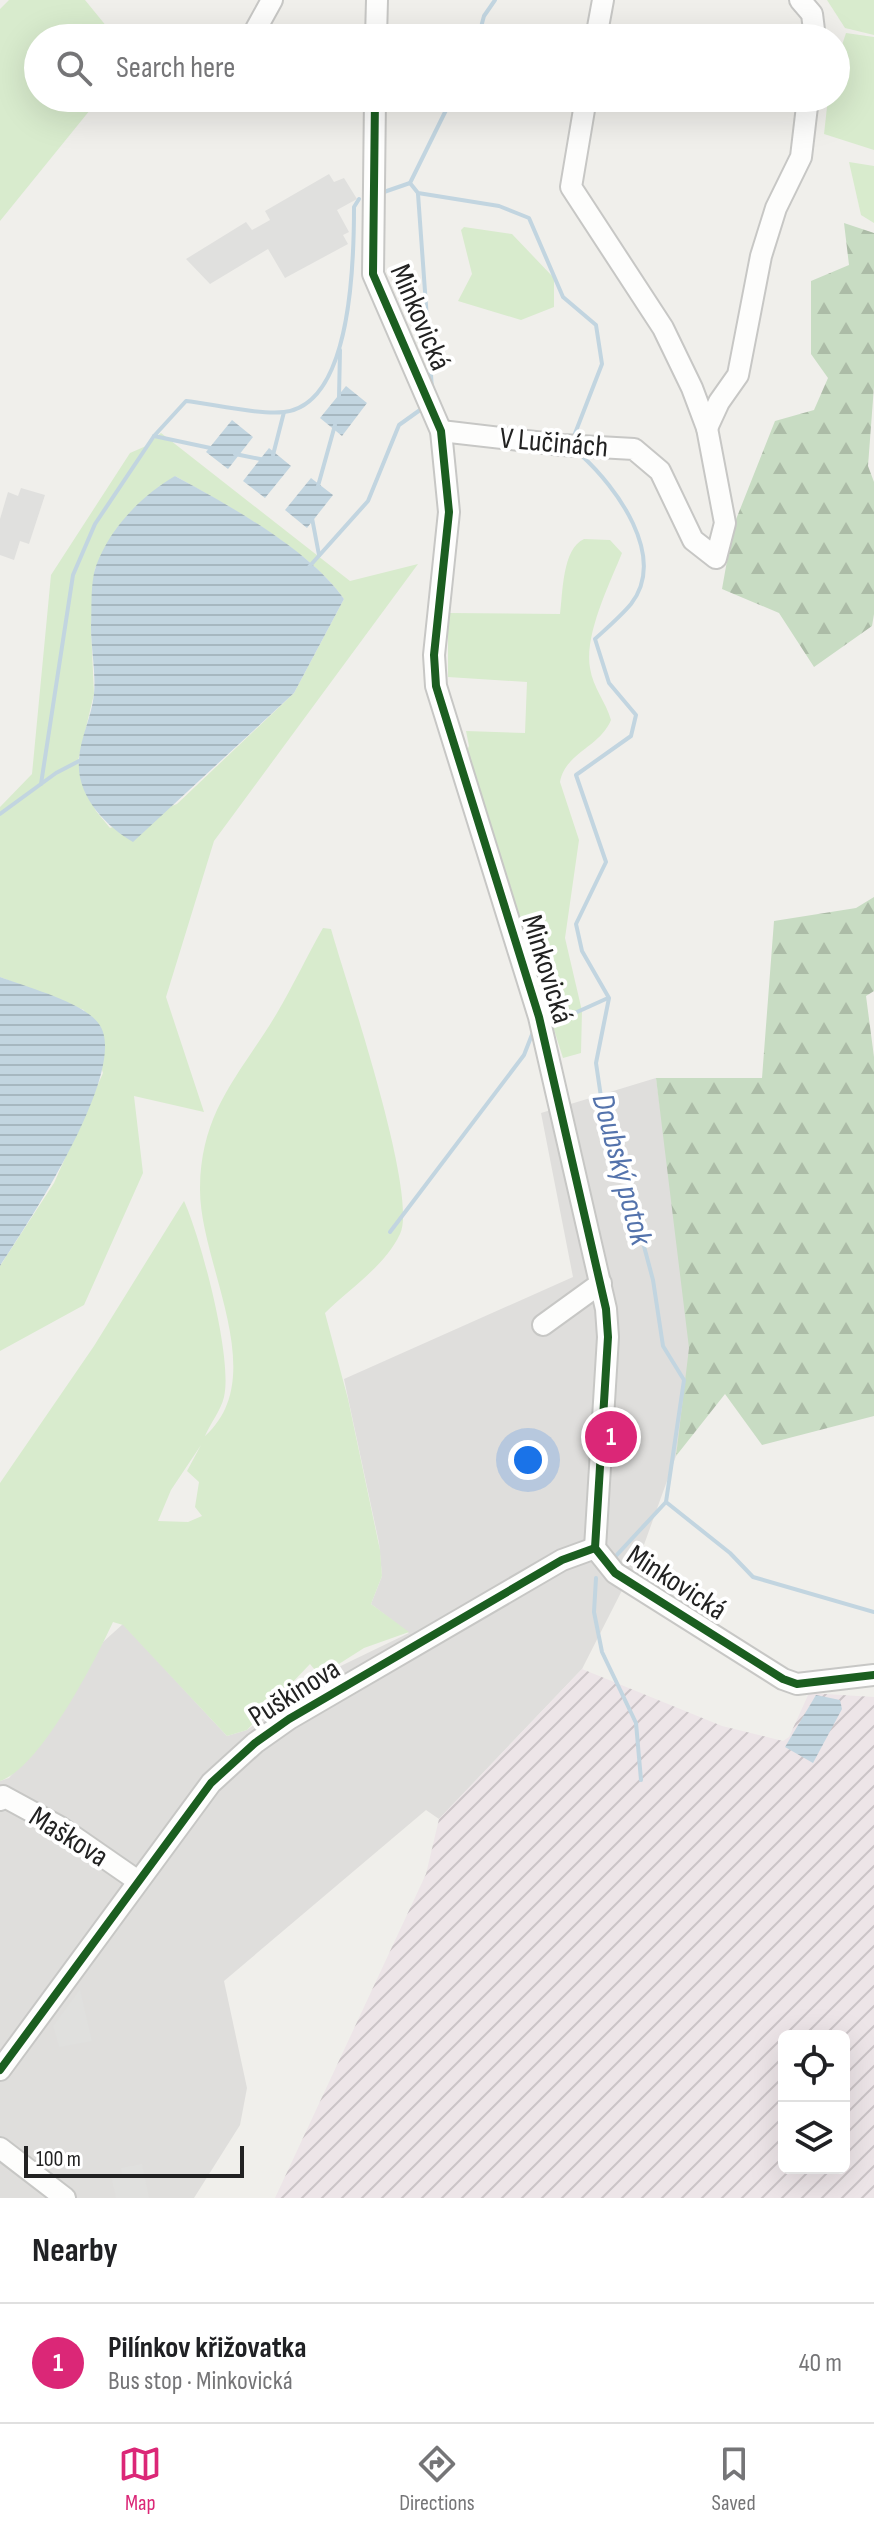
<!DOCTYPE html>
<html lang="en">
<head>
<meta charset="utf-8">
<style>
  body { margin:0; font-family:"Sofia Sans Condensed",sans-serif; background:#f2f2f2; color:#202124 }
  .controls { position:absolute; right:24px; bottom:24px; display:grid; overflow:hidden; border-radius:12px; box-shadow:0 8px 32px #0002 }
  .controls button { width:72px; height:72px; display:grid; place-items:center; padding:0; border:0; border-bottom:2px solid #e0e0e0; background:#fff; color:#202124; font:40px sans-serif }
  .scale { position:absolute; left:24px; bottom:20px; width:220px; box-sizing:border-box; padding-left:8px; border:4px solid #222; border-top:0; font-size:22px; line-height:28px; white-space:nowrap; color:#222; -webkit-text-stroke:6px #fff; paint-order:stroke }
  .you { position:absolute; left:528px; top:1460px; width:28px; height:28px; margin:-20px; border:6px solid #fff; border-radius:50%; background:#1a73e8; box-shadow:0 0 0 12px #1a73e833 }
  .badge { display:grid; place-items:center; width:52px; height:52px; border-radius:50%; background:#db2777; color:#fff; font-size:26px; font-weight:700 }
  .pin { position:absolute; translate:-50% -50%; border:4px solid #fff; box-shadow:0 2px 8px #0006 }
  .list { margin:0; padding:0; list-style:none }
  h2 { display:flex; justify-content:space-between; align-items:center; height:104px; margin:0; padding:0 32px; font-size:34px }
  h2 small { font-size:26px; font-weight:400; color:#757577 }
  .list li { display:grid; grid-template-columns:52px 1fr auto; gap:24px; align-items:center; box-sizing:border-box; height:120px; padding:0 32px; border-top:2px solid #e0e0e0 }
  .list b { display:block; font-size:30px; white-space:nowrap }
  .list p { margin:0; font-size:26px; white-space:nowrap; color:#757577 }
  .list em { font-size:26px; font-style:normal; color:#757577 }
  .icon { flex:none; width:44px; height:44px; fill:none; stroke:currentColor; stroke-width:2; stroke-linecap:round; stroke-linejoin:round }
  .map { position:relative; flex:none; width:874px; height:2198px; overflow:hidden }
  .search { position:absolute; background:#fff; box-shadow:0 8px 32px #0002; left:24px; right:24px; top:24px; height:88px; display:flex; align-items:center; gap:20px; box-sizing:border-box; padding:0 28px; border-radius:44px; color:#757577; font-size:30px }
  .sheet { height:224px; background:#fff }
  nav { display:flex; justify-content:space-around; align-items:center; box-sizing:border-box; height:112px; border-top:2px solid #e0e0e0; background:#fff; font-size:22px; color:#757577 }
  nav a { display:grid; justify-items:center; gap:4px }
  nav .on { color:#db2777 }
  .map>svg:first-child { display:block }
  .residential { fill:#dfdedc }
  .industrial { fill:url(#industrial-furrows); fill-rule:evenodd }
  .grass { fill:#d8ebcd; fill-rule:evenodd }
  .forest { fill:url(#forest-firs) }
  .parking { fill:#e0e0de }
  .water { fill:url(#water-rules) }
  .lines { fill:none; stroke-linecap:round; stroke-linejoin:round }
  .stream { stroke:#c2d5e0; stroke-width:4 }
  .minor-casing { stroke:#c7c7c5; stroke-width:24 }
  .minor { stroke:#fdfdfc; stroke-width:20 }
  .cycleway-casing { stroke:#fff; stroke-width:13 }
  .cycleway { stroke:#1b5e20; stroke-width:8 }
  .labels { text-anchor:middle; stroke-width:8; stroke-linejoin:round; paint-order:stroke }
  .street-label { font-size:30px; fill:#222; stroke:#fff }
  .water-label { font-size:32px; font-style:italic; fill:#5473ac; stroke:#fff }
</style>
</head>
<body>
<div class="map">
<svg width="874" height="2198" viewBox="0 0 874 2198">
  <defs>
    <pattern id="industrial-furrows" width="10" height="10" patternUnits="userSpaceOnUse" patternTransform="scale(2)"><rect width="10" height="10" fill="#ede5e8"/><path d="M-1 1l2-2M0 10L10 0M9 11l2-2" fill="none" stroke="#cbc4c7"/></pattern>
    <pattern id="forest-firs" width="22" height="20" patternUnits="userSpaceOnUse" patternTransform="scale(2)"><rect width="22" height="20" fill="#c8dcc3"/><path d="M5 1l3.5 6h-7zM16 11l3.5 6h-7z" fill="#acbca7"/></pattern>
    <pattern id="water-rules" width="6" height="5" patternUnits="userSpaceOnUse" patternTransform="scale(2)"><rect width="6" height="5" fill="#c2d5e0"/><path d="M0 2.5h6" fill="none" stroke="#a6b7c0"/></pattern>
  </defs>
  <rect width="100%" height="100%" fill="#f0efeb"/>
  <path class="residential" d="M656,1078L693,1347L676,1456L641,1553L582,1669L439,1819L426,1810L224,1981L247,2088L240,2125L194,2198H0V1781L9,1778L49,1732L103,1642L123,1624L227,1736L247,1730L320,1676L409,1633L371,1604L382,1576L379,1543L344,1379L573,1277L541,1113Z"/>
  <path class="industrial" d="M582,1669L722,1726L783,1741L789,1737L809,1693L874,1697V2198H275L426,1874L439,1819ZM784,2036H844V2168H784Z"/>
  <g class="grass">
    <path d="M9,0H85L116,38H38V98H90V110L0,221V9Z"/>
    <path d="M827,0H874V35L845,28Z"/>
    <path d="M846,33L874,37V150L824,134L828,98H836V63Z"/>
    <path d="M849,162L874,166V223L861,215Z"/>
    <path d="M464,227L512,234L554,278V307L521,320L458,301L472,274L461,230Z"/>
    <path d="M161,433L350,581L418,564L214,841L166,997L204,1112L134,1096L143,1173L84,1305L0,1351V1266L54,1183L103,1073L84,1010L0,977V807L32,774L51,575L130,453L146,446ZM175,476C227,505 310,550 344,599L294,693L177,804L110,828L96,811L84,785L78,761L94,694L91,628L95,568Z"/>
    <path d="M584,539L610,540L622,553C610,583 584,635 590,668C593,688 606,702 611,720C600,747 565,753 560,782L579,840L565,938L582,1011L581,1053L563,1058L466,752L469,746L466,731L525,733L527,682L448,677V613L560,614C563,593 562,549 584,539Z"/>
    <path d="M323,928L331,929C346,982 419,1195 400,1234C385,1266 349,1289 325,1313L348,1399L380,1550L382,1576L371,1604L409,1632L364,1648L320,1676L310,1664L247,1730L227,1736L123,1625L113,1622C95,1661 40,1768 0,1781V1483L94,1346L184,1201C201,1238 233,1359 224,1397C221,1410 210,1424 205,1436C272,1376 199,1264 200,1188C201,1110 240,1075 277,1013C293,986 307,956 323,928ZM201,1445L187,1471L199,1482L195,1507L202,1516L188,1522L158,1521L171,1490Z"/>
  </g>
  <g class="forest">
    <path d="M844,223L874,233V386L868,466L874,482V614L872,626L814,667L779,613L722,589L733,527L775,421L814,410L828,378L811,354V281L849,265Z"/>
    <path d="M874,897V991L866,996L874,1057V1416L762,1445L725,1394L676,1456L689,1348L656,1078H762L774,921L856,908Z"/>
  </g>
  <g class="parking">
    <path d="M329,174L334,182L344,178L357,199L337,210L349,232L343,235L348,244L285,278L268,249L210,284L186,259L246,222L252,230L270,220L265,211Z"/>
    <path d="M21,488L45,495L29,544L20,541L14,560L0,555V519L8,492L18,496Z"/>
    <path d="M80,1989L92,2041L59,2047L53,2026Z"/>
    <path d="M142,2164L149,2198H116L111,2176L122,2174L121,2168Z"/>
  </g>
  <g class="water">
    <path d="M346,386L367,403L342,436L320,418Z"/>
    <path d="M232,420L253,437L228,469L206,452Z"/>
    <path d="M269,448L291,466L265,498L243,481Z"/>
    <path d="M175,476C227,504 310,550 344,599L294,693L133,842C106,826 76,796 79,760C80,738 92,716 94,694C96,672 91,649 91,627C92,609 90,583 96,566C110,528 141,496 175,476Z"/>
    <path d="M311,478L333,495L307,528L285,510Z"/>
    <path d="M0,977C26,987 84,1002 99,1024C131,1068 27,1225 0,1266Z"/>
    <path d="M816,1695L840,1700L842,1709L813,1763L785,1747Z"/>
  </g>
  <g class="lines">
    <g class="stream">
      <path d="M478,38L484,16L495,0"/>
      <path d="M452,98L410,183L418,193L499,206L529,218L563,297L596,325L602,364L574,436"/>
      <path d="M381,193L410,183"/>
      <path d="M418,194L432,389"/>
      <path d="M339,397L340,350"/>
      <path d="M154,436L215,449"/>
      <path d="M235,454L265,460"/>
      <path d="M273,455L284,412"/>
      <path d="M581,455C616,487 668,556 631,604C621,616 607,628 595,639L609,683L636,715L631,736L576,775L606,862L576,924L582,951L609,998L596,1063L606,1131L625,1175L653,1280L663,1346L684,1380L666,1502L730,1553L753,1577L874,1612"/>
      <path d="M318,486L335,425"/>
      <path d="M312,518L319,555"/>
      <path d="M308,568L368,501L399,425L420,410"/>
      <path d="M41,784L73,575L95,524L154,436L186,401C212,404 260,415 284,412C353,404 354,257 354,207L359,199"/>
      <path d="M0,814L56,773L81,760"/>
      <path d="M555,1022L608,998"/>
      <path d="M390,1232L524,1055L533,1032"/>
      <path d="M613,1559L666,1502"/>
      <path d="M596,1578L594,1612L602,1652L636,1723L641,1780"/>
    </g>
    <defs>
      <g id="minor">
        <path d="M800,0L812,14L815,38"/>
        <path d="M256,29L272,0"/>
        <path d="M376,38L377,0"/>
        <path d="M596,38L603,0"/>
        <path d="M375,98L373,274L441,431L449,512L434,655L436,686L539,1017L606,1309L608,1337L595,1548L615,1573L783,1679L797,1684L874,1675"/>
        <path d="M707,428L719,402L738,375L761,256L776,208L801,157L808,98"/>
        <path d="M441,431L562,445L634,449L660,471L693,540L716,558L725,523L707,428L692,388L663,328L571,187L586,98"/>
        <path d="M543,1325L601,1283"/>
        <path d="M0,1800L3,1796L60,1827L138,1881"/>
        <path d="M0,2070L211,1783L255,1743L289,1719L562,1560L595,1548"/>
        <path d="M0,2148L65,2198"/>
      </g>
    </defs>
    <use href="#minor" class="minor-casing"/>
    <use href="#minor" class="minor"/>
    <defs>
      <g id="cycleway">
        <path d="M375,98L373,274L441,431L449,512L434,655L436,686L539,1017L606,1309L608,1337L595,1548L615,1573L783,1679L797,1684L874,1675"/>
        <path d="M0,2070L211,1783L255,1743L289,1719L562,1560L595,1548"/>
      </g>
    </defs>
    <use href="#cycleway" class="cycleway-casing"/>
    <use href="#cycleway" class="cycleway"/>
  </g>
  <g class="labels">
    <g class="street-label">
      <text transform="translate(421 317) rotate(67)" y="10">Minkovická</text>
      <text transform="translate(554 442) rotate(5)" y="10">V Lučinách</text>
      <text transform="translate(548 969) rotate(73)" y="10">Minkovická</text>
      <text transform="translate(677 1582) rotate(33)" y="10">Minkovická</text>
      <text transform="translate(294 1692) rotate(-32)" y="10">Puškinova</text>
      <text transform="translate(69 1836) rotate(32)" y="10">Maškova</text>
    </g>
    <g class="water-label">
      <text transform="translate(623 1169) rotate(75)" y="11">Doubský potok</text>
    </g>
  </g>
</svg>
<div class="controls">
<button><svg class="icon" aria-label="locate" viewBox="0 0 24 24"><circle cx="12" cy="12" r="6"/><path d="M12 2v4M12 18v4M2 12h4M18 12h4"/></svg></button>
<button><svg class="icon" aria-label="layers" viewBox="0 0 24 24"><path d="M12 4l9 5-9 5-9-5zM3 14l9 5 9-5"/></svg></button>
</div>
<div class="scale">100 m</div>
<div class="you"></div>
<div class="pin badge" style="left:611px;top:1437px">1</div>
<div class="search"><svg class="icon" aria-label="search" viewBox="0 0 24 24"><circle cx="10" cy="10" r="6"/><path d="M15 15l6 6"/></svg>Search here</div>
</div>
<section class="sheet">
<h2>Nearby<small></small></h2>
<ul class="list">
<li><span class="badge">1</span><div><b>Pilínkov křižovatka</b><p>Bus stop · Minkovická</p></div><em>40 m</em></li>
</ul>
</section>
<nav>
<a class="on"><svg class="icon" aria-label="map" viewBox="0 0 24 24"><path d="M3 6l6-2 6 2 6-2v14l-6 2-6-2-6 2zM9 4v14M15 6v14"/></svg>Map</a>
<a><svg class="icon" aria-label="directions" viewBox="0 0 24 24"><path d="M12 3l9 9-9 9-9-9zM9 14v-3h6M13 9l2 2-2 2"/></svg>Directions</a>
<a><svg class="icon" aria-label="saved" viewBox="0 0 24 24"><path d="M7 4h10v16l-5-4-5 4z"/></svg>Saved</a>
</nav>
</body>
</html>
